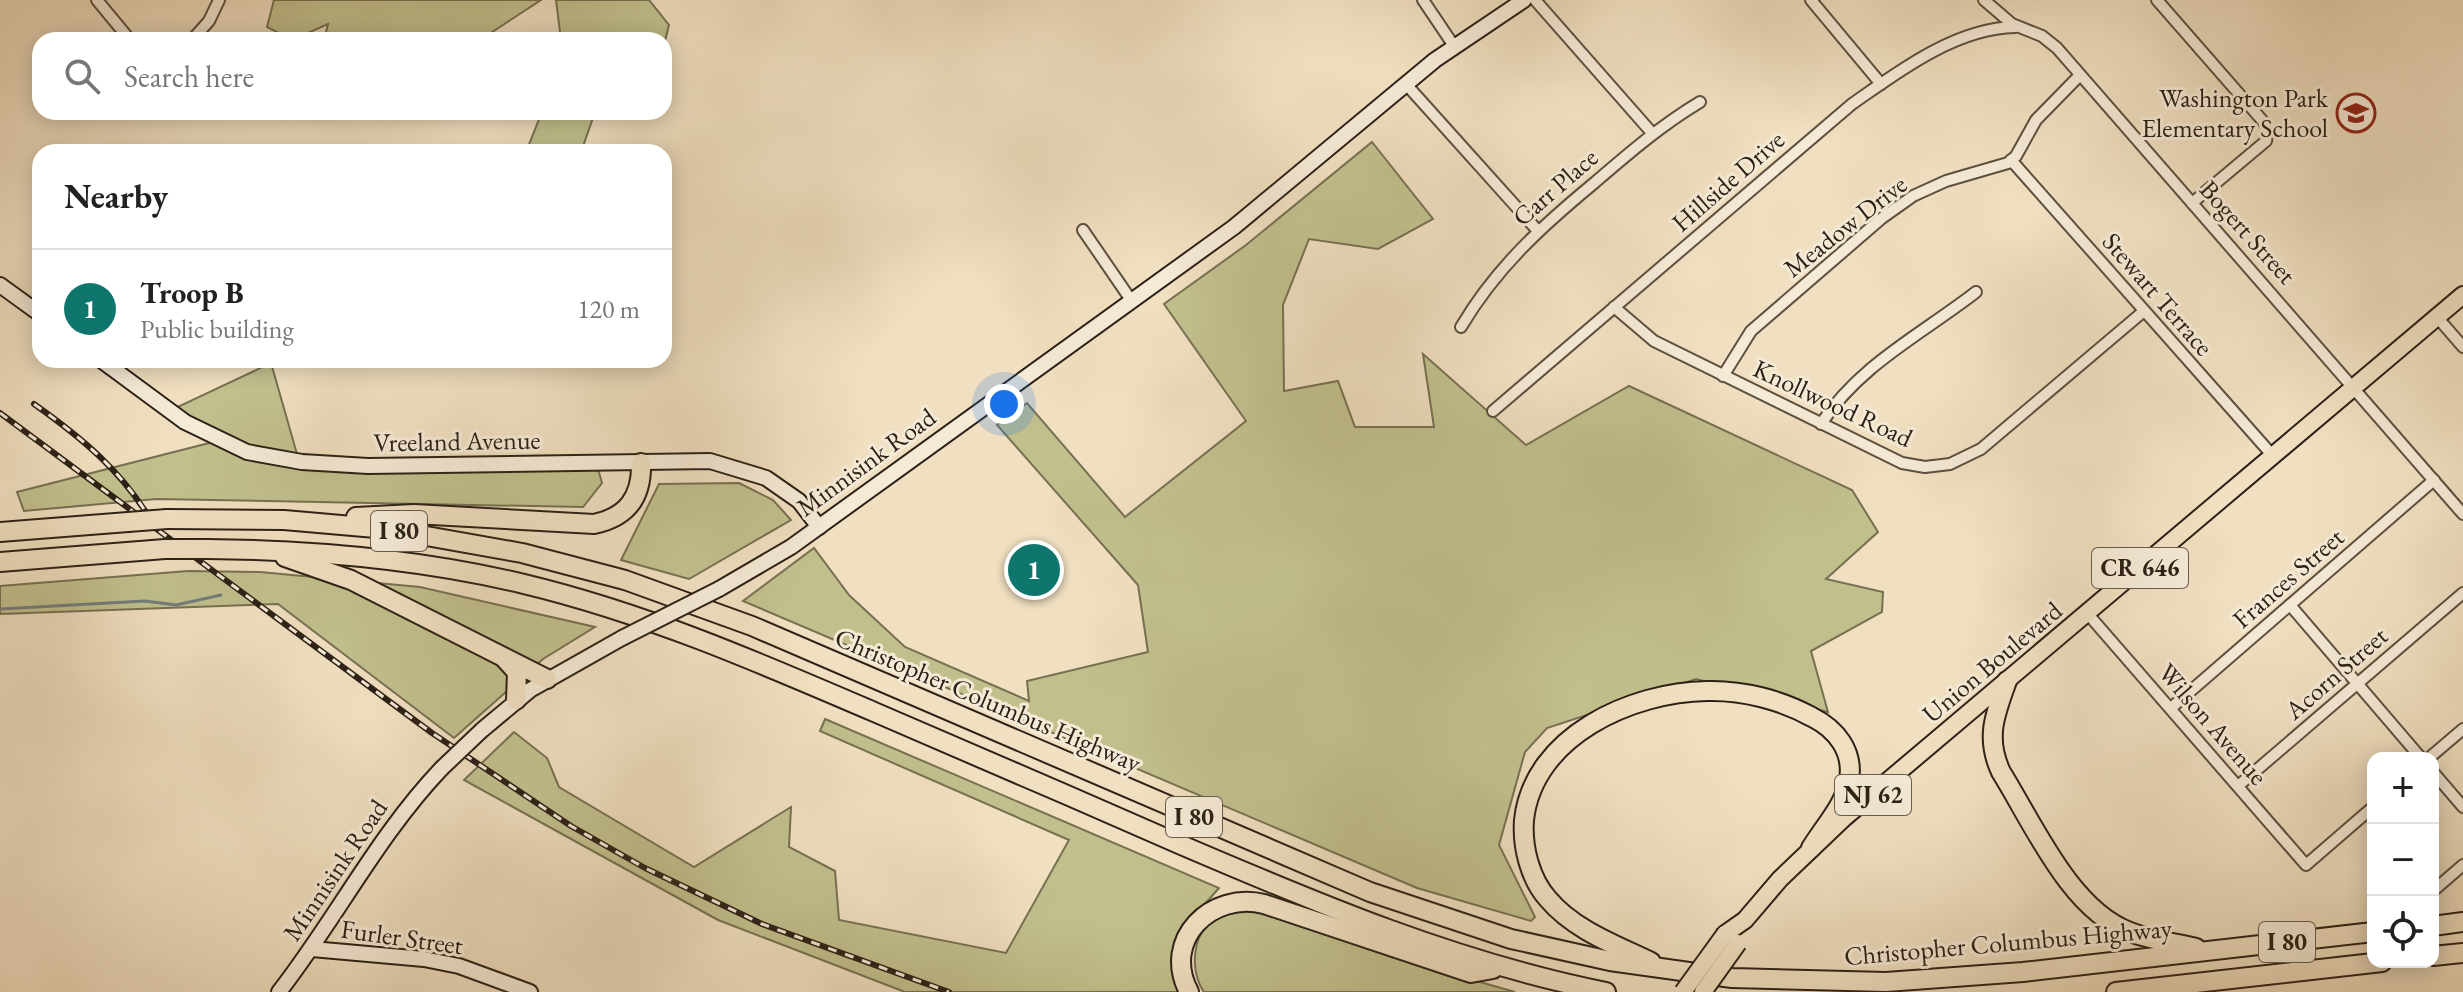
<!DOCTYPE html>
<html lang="en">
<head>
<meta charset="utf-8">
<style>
  body { margin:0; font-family:"EB Garamond",serif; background:#f6f6f6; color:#222 }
  .controls { position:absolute; right:24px; bottom:24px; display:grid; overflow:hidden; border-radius:16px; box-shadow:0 4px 20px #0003 }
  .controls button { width:72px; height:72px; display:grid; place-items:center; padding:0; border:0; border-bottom:2px solid #e0e0e0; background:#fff; color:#222; font:40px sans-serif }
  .you { position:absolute; left:1004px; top:404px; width:28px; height:28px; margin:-20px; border:6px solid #fff; border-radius:50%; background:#1a73e8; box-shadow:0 0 0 12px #1a73e833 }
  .badge { display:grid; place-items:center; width:52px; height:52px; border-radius:50%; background:#0f766e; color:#fff; font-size:26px; font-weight:700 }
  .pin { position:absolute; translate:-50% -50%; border:4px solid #fff; box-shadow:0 2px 8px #0006 }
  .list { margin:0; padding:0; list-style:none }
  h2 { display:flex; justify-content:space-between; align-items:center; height:104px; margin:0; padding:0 32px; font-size:34px }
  h2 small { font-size:26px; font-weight:400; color:#767676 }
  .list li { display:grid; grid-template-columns:52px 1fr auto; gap:24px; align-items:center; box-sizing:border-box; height:120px; padding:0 32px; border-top:2px solid #e0e0e0 }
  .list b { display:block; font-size:30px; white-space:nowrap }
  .list p { margin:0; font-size:26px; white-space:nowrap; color:#767676 }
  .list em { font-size:26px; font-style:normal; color:#767676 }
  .icon { flex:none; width:44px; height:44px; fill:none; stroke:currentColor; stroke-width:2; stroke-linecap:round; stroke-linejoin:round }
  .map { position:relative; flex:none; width:2463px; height:992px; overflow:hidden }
  .search { position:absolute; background:#fff; box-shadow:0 4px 20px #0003; left:32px; top:32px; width:640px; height:88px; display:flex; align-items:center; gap:20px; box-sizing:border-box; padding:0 28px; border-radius:24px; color:#767676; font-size:30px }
  .panel { position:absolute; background:#fff; box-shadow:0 4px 20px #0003; left:32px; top:144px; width:640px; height:224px; border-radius:24px }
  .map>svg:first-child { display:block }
  .green { fill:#c1c08d; stroke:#767052; stroke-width:2 }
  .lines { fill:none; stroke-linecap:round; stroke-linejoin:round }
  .stream { stroke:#727d7b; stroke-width:3 }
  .street-casing { stroke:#5d5040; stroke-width:14 }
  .secondary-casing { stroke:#2c2116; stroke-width:18 }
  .primary-casing { stroke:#2c2116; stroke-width:20 }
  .highway-casing { stroke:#2c2116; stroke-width:22 }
  .street { stroke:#f5ead6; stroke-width:10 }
  .secondary { stroke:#f5ead6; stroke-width:14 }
  .primary { stroke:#f0dfc0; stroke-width:16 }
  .highway { stroke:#f0dfc0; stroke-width:18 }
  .rail-casing { stroke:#2c2116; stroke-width:6 }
  .rail { stroke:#f5ead6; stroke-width:3; stroke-dasharray:9; stroke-linecap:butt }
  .secondary-bridge-casing { stroke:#2c2116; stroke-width:18; stroke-linecap:butt }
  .primary-bridge-casing { stroke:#2c2116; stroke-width:20; stroke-linecap:butt }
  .highway-bridge-casing { stroke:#2c2116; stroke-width:22; stroke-linecap:butt }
  .secondary-bridge { stroke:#f5ead6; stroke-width:14 }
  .primary-bridge { stroke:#f0dfc0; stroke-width:16 }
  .highway-bridge { stroke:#f0dfc0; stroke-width:18 }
  .labels { text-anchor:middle; stroke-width:6; stroke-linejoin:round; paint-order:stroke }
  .shield { fill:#f5ead6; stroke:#685d50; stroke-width:2 }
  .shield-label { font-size:24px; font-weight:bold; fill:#2c2116 }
  .poi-label { font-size:26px; fill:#2c2116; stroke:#f5ead6; text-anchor:end }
  .street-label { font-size:26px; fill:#2c2116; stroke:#f5ead6 }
</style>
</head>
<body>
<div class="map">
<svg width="2463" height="992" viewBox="0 0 2463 992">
  <rect width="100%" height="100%" fill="#f0dfc0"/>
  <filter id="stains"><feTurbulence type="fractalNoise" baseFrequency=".0025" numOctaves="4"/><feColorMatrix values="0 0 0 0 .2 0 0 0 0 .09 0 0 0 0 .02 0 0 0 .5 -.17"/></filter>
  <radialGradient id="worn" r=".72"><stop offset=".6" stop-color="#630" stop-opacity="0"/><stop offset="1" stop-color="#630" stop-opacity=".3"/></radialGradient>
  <g class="green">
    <path d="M274,0H541L480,40H324L328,24L292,40L267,27Z"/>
    <path d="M556,0H649L669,25L664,45V40H561Z"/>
    <path d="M542,112H595L581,152H526Z"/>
    <path d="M1372,142L1433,219L1378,249L1309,239L1283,305L1284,391L1338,381L1355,427H1434L1423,354L1526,445L1629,386L1852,490L1878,532L1826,579L1883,592L1882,612L1811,651L1828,712L1696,679L1547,728L1525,752L1499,845L1535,917L1531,921L1417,888L743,601L814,548L849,595L905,647L1029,701L1027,681L1148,652L1138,585L997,425L1027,403L1125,517L1246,421L1164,304L1246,245Z"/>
    <path d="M271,363L299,461L596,462L602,483L583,507L156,499L24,511L17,492L217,441L169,411Z"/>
    <path d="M739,483L773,500L791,520L689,579L621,560L659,484Z"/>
    <path d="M188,571L260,572L420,587L595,627L543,659L454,738L278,604L0,614V586Z"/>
    <path d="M825,719L1219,888L1181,931L1171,961L1178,992H905L718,920L464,780L514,732L547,758L559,787L694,867L791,807L789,847L835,871L839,920L1006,953L1069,840L820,731Z"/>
    <path d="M1257,909L1392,957L1515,992H1204C1197,982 1194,968 1195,956C1198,918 1223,913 1257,909Z"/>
  </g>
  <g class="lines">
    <path class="stream" d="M0,609L145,601L176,605L221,595"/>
    <defs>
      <g id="street">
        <path d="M97,0L130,40"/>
        <path d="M1423,0L1454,46"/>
        <path d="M1535,0L1652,133"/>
        <path d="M1811,0L1881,84"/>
        <path d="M1984,0L2012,24L2042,36L2057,48L2463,514"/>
        <path d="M2157,0L2268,127L2266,141L2192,203"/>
        <path d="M192,40L209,21L219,0"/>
        <path d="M1405,83L1538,231"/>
        <path d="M2011,160L2273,456"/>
        <path d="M1083,230L1131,300"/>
        <path d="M1614,307L1654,341L1902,463L1925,467L1950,464L1981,449L2144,311"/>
        <path d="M2437,317L2463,347"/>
        <path d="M1461,327C1496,268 1541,227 1593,184C1628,154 1660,126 1700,102"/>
        <path d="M1723,376L1751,331L1882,218L1913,196L1946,181L2008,163L2016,156L2036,120L2080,75"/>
        <path d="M1493,411L1852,104C1899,71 1956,28 2015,27"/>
        <path d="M1821,424C1859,365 1922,334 1976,292"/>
        <path d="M2290,605L2421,758"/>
        <path d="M2087,613L2306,865L2373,807"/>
        <path d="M2171,708L2434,480"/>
        <path d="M2429,758L2463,729"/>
        <path d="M2433,772L2463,807"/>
        <path d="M2238,786L2463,593"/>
        <path d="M2433,891L2463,865"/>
      </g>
      <g id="secondary">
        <path d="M0,285L40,314"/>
        <path d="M101,360L185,422L247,452L302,462L368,466L710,461L766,478L799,501L819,527"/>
        <path d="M719,589L791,547L1234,227L1435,60L1524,0"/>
        <path d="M482,730L530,690L622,638"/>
        <path d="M312,949L424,959L459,966L530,992"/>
        <path d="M279,992C336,919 378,835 442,768"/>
      </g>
      <path id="primary" d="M1725,934L1745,920L1780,879L1844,818L2463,295"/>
      <g id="highway">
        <path d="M356,517L414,514L594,524C627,517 642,497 641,463"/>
        <path d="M167,519L284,520L387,529L522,553L625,580L752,626L1370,892L1511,939L1610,961L1732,978L1886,982L2023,972L2373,932"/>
        <path d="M0,532L128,522"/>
        <path d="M207,549C314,550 420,559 524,584C645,613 758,662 872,711C974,755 1077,799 1179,844C1319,904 1456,962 1606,992"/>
        <path d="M285,557L351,580L547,679"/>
        <path d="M0,562L165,549"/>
        <path d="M505,659L517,672L516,700"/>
        <path d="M2007,681C1995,714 1985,738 2001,772C2033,823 2070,910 2130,932C2151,940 2175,943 2196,948"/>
        <path d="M2433,926L2463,922"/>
        <path d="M2433,956L2463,953"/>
        <path d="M1651,962C1616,945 1574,930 1548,899C1530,879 1522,847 1524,820C1533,736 1632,692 1707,691C1743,690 1781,700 1812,717C1836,729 1854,751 1849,780C1846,803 1823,828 1811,848"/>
        <path d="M1189,992C1161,939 1212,891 1264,904L1471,973L1493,969"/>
        <path d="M2116,992L2382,962"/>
      </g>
    </defs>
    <use href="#street" class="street-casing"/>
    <use href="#secondary" class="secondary-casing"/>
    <use href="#primary" class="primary-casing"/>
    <use href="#highway" class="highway-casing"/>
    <use href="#street" class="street"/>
    <use href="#secondary" class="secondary"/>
    <use href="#primary" class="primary"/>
    <use href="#highway" class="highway"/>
    <defs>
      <g id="rail">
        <path d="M34,404C82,438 122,471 152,522"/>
        <path d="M0,413L432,733L571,826L645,868L762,924L949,992"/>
      </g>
    </defs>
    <use href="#rail" class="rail-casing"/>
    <use href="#rail" class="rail"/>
    <defs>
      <g id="secondary-bridge">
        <path d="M622,638L719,589"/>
        <path d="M442,768L482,730"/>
      </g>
      <g id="primary-bridge">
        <path d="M1683,992L1725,934"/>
        <path d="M1703,992L1738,943"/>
      </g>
      <g id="highway-bridge">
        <path d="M128,522L167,519"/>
        <path d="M165,549H207"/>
      </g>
    </defs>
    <use href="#secondary-bridge" class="secondary-bridge-casing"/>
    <use href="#primary-bridge" class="primary-bridge-casing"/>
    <use href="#highway-bridge" class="highway-bridge-casing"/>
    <use href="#secondary-bridge" class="secondary-bridge"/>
    <use href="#primary-bridge" class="primary-bridge"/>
    <use href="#highway-bridge" class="highway-bridge"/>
  </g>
  <defs>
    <symbol id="school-ring" viewBox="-11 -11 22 22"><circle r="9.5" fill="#f5ead6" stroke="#8f2418" stroke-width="1.5"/><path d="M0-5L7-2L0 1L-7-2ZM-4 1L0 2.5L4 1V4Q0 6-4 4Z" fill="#8f2418"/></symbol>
  </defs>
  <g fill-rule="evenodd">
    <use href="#school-ring" x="2334" y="91" width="44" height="44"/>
  </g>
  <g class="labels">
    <g class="shield">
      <rect x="371" y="511" width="56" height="40" rx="6"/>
      <rect x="2092" y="548" width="96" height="40" rx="6"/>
      <rect x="1835" y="775" width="76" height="40" rx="6"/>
      <rect x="1166" y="797" width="56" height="40" rx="6"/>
      <rect x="2259" y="922" width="56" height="40" rx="6"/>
    </g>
    <g class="shield-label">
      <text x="399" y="539">I 80</text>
      <text x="2140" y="576">CR 646</text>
      <text x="1873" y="803">NJ 62</text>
      <text x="1194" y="825">I 80</text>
      <text x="2287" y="950">I 80</text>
    </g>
    <g class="poi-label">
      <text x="2328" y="107">Washington Park<tspan x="2328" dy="30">Elementary School</tspan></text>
    </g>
    <g class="street-label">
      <text transform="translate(1728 181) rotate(-41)" y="9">Hillside Drive</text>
      <text transform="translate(1555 187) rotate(-41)" y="9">Carr Place</text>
      <text transform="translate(1845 226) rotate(-38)" y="9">Meadow Drive</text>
      <text transform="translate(2248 232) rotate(48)" y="9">Bogert Street</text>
      <text transform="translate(2158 294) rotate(49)" y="9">Stewart Terrace</text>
      <text transform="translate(1833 403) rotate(25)" y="9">Knollwood Road</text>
      <text transform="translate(457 441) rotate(-1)" y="9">Vreeland Avenue</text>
      <text transform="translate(866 462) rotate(-36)" y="9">Minnisink Road</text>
      <text transform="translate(2288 578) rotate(-41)" y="9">Frances Street</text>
      <text transform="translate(1992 662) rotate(-40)" y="9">Union Boulevard</text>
      <text transform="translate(2336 673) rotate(-41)" y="9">Acorn Street</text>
      <text transform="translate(988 700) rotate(23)" y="9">Christopher Columbus Highway</text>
      <text transform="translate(2213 724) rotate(49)" y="9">Wilson Avenue</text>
      <text transform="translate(335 870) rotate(-56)" y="9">Minnisink Road</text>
      <text transform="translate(402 937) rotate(8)" y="9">Furler Street</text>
      <text transform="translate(2008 942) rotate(-5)" y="9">Christopher Columbus Highway</text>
    </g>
  </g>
  <rect width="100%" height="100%" filter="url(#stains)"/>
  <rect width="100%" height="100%" fill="url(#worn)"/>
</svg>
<div class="controls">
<button>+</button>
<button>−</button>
<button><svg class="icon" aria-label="locate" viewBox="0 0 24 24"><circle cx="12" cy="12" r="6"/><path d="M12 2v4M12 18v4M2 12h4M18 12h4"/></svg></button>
</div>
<div class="you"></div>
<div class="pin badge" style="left:1034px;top:570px">1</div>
<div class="search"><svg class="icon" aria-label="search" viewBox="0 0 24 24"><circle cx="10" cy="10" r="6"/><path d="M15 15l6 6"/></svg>Search here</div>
<section class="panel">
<h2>Nearby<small></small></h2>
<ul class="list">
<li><span class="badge">1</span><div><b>Troop B</b><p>Public building</p></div><em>120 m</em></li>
</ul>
</section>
</div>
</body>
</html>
